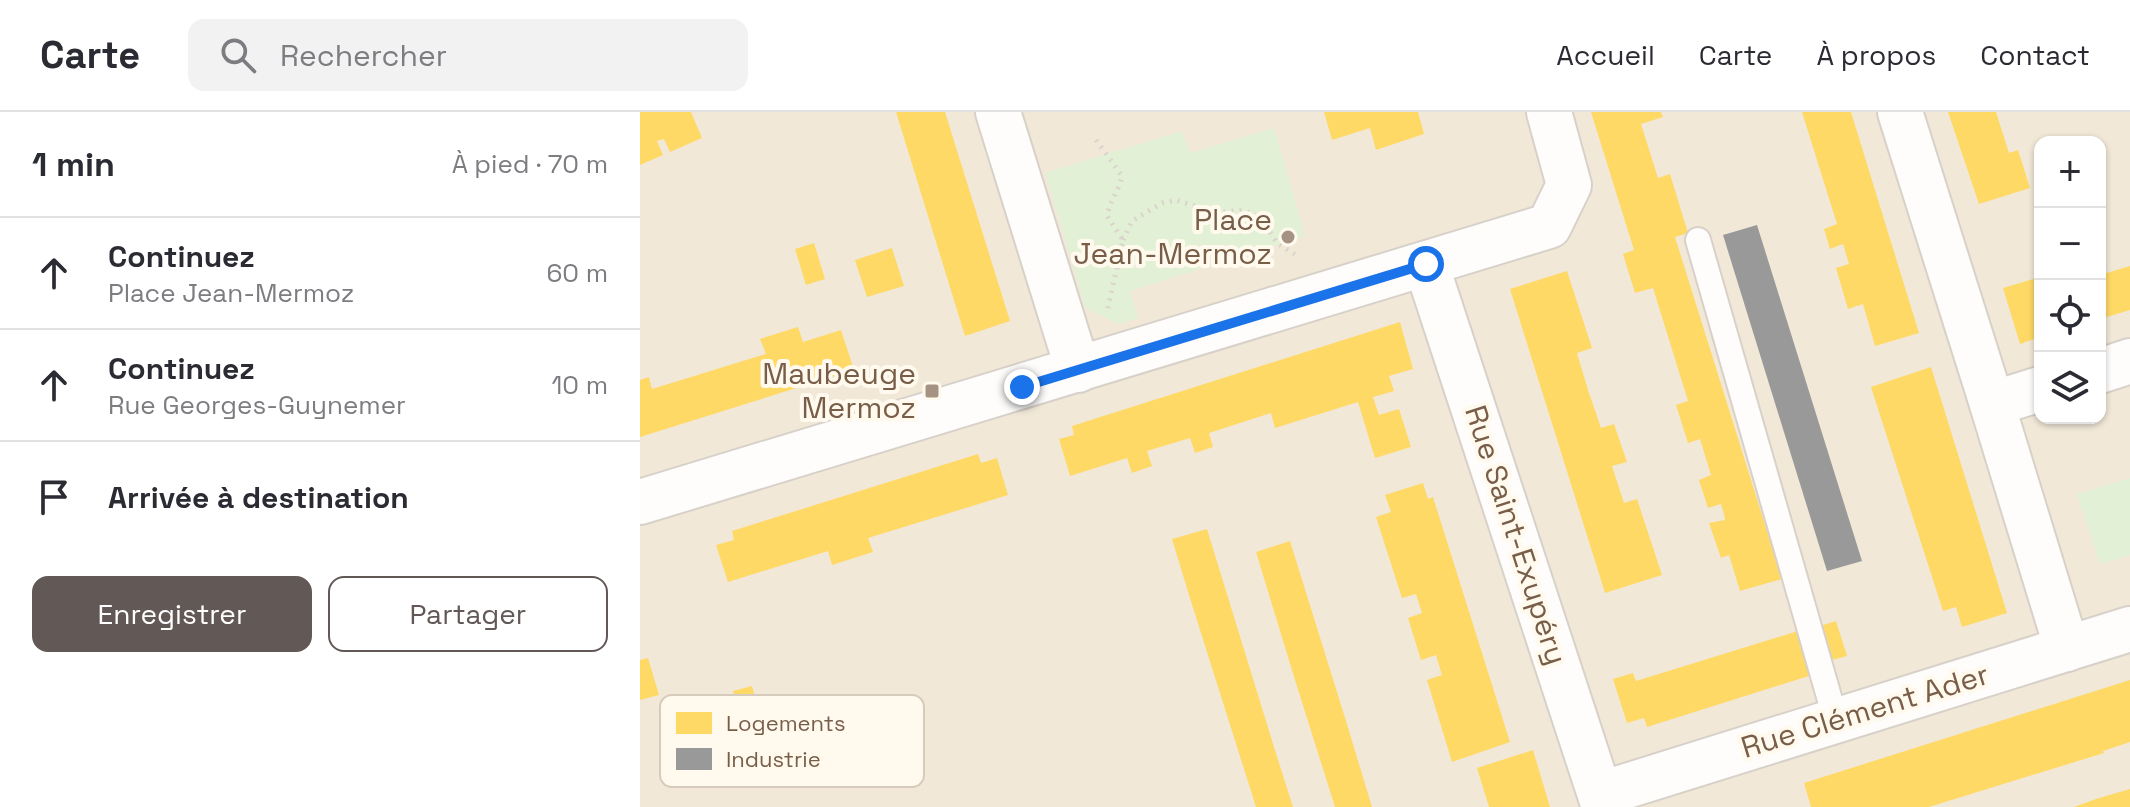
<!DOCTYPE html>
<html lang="fr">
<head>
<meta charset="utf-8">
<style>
  body { margin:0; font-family:"Space Grotesk",sans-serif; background:#f2f2f3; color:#2b2b33 }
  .controls { position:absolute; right:24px; top:24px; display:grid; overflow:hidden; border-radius:16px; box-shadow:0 2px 6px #0004 }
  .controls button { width:72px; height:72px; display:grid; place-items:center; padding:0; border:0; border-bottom:2px solid #e1e1e2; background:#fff; color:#2b2b33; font:40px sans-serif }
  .stop { position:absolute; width:24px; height:24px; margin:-18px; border:6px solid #1a73e8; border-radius:50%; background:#fff }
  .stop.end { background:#1a73e8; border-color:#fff; box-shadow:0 2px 8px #0008 }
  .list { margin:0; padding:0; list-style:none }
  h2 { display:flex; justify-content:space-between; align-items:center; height:104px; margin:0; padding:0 32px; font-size:34px }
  h2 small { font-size:26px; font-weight:400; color:#7c7c81 }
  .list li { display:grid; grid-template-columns:52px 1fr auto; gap:24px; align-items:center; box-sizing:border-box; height:112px; padding:0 32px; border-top:2px solid #e1e1e2 }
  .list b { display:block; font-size:30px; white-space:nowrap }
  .list p { margin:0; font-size:26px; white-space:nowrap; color:#7c7c81 }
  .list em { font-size:26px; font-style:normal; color:#7c7c81 }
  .actions { display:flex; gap:16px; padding:24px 32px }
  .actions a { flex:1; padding:18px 0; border:2px solid #625957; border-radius:16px; text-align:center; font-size:28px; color:#625957 }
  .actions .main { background:#625957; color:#fff }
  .icon { flex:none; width:44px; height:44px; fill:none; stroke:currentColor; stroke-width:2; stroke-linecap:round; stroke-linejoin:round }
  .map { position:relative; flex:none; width:1490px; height:695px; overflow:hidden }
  header { display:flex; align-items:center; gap:48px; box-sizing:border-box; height:112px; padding:0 40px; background:#fff; border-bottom:2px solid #e1e1e2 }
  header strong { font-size:38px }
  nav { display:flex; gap:44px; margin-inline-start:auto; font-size:28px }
  .search { width:560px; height:72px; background:#f2f2f3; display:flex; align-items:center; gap:20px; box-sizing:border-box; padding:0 28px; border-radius:16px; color:#7c7c81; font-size:30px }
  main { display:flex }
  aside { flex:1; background:#fff }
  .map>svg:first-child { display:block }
  .residential { fill:#f1e8d8; fill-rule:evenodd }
  .green { fill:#e2f0d5 }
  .homes { fill:#ffd966 }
  .industry { fill:#999 }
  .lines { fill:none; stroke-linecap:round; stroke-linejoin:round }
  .service-casing { stroke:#d7d1c9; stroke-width:28 }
  .minor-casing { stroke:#d7d1c9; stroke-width:48 }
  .path { stroke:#dad4cd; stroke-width:5; stroke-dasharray:2 6; stroke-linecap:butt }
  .service { stroke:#fefdfc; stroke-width:24 }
  .minor { stroke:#fefdfc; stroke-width:44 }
  .route { stroke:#1a73e8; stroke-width:10 }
  .poi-dot { fill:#a59282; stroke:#fffaed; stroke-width:3 }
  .labels { text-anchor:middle; stroke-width:8; stroke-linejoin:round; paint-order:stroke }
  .poi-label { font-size:30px; fill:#785e49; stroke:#fffaed; text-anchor:end }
  .street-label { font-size:30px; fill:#785e49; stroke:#fffaed }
  .key { fill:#fffaed; stroke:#d6cbbc; stroke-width:2 }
  .key-label { font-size:22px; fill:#785e49 }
</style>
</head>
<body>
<header>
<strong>Carte</strong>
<div class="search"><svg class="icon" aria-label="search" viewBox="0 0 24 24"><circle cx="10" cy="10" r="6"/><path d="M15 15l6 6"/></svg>Rechercher</div>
<nav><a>Accueil</a><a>Carte</a><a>À propos</a><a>Contact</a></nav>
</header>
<main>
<aside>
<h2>1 min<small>À pied · 70 m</small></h2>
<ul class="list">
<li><svg class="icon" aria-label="ahead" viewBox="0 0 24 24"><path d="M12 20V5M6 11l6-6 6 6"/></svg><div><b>Continuez</b><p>Place Jean-Mermoz</p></div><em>60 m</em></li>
<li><svg class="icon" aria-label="ahead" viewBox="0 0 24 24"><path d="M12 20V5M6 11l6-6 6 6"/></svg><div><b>Continuez</b><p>Rue Georges-Guynemer</p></div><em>10 m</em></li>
<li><svg class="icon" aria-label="arrive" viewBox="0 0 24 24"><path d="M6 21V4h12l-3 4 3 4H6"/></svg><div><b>Arrivée à destination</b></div></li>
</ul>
<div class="actions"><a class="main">Enregistrer</a><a>Partager</a></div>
</aside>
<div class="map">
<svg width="1490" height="695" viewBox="0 0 1490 695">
  <rect width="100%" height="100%" fill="#f8f4eb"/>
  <path class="residential" d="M0,0H1490V695H0ZM1400,30H1460V306H1400Z"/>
  <g class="green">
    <path d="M634,16L665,124L490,179L498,206L479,212L446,197L405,61L542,19L550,41Z"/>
    <path d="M1490,366V443L1460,452L1437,382Z"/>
  </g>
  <g class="homes">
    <path d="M0,0H51L62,26L30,40L24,27L17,29L23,43L0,53Z"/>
    <path d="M256,0H305L370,209L325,224Z"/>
    <path d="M684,0H778L784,22L736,38L730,16L692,28Z"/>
    <path d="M951,0H1021L1023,5L1001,12L1018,66L1030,62L1048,121L1035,125L1142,467L1100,479L1089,443L1081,446L1069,411L1085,408L1084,402L1081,392L1068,396L1059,368L1071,363L1060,327L1048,331L1036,293L1048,289L1013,176L995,181L983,142L994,138Z"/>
    <path d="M1162,0H1211L1279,221L1235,234L1223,192L1208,197L1196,156L1209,152L1203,132L1190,137L1184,117L1197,112Z"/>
    <path d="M1308,0H1356L1369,41L1378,38L1390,76L1339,92Z"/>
    <path d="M174,131L185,167L166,173L155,137Z"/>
    <path d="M252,136L264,174L227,185L215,148Z"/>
    <path d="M1490,154V198L1460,207V163Z"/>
    <path d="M927,159L952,236L937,241L948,278L961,316L974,312L987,350L972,354L984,391L997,387L1022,463L965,481L870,177Z"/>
    <path d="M1400,165V225L1380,232L1363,176Z"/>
    <path d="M760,210L773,257L749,264L754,279L733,285L739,303L759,297L771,335L735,346L718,290L635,316L631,301L569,321L573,335L555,341L550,326L507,339L512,354L492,361L487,346L430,364L419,327L434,323L432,314Z"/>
    <path d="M158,215L163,230L201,218L214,258L0,325V268L9,265L12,277L126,242L120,227Z"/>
    <path d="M1291,255L1367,501L1322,515L1316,495L1303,499L1231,275Z"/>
    <path d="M338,342L341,351L357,346L368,383L228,426L233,440L192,453L188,439L88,470L76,433L94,428L92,419Z"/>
    <path d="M783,371L788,387L793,385L870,630L812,650L787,568L802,563L796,543L781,548L768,506L782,501L776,482L762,486L736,405L751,400L745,383Z"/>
    <path d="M567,417L634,635L653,695H616L549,483L532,427Z"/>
    <path d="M650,429L706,609L732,695H695L655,568L616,440Z"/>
    <path d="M1196,509L1207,544L1188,549L1177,515Z"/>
    <path d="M1158,519L1172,563L1007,615L1004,606L987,611L973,567L993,561L996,569Z"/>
    <path d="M8,546L19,583L0,588V548Z"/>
    <path d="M1490,568V630L1463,639L1464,641L1289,695H1171L1164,671Z"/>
    <path d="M112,574L117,593L98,597L93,579Z"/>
    <path d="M893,638L910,695H849L837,656Z"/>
    <path d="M1490,677V695H1434L1456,687Z"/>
  </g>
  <path class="industry" d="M1117,113L1222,449L1187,459L1083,123Z"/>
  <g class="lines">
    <defs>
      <path id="service" d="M1058,128L1196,609"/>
      <g id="minor">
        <path d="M358,0L438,258"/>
        <path d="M1260,0L1352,292"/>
        <path d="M786,152L964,695"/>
        <path d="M1460,259L1490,249"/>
        <path d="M1400,277L1352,292L1427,537"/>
        <path d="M0,390L909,114L929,73L909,0"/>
        <path d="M961,682L1490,517"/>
      </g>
    </defs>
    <use href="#service" class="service-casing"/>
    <use href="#minor" class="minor-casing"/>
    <g class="path">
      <path d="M456,28L482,64C479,79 470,88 467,104L483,128L467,200"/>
      <path d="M483,128L492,109L522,91L536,88L577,101L603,98L621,106L637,131L659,145"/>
    </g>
    <use href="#service" class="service"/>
    <use href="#minor" class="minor"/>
  </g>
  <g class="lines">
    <path class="route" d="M382,275L786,152"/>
  </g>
  <g class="poi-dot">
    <circle cx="648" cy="125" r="8"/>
    <rect x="284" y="271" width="16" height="16" rx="4"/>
  </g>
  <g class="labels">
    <g class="poi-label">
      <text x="632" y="118">Place<tspan x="632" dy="34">Jean-Mermoz</tspan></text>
      <text x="276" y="272">Maubeuge<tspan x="276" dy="34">Mermoz</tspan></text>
    </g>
    <g class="street-label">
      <text transform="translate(876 423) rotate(72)" y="10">Rue Saint-Exupéry</text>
      <text transform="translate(1225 599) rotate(-17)" y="10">Rue Clément Ader</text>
    </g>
  </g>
  <rect x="20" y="583" width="264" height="92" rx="12" class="key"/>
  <rect x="36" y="600" width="36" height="22" fill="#ffd966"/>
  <rect x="36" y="636" width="36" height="22" fill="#999"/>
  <g class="key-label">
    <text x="86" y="619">Logements</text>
    <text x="86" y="655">Industrie</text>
  </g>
</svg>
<div class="controls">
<button>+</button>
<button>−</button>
<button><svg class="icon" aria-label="locate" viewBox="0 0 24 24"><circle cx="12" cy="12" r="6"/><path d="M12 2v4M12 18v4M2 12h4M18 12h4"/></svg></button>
<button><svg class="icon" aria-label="layers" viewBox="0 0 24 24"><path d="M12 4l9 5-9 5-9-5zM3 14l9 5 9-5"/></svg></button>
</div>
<div class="stop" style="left:786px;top:152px"></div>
<div class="stop end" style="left:382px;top:275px"></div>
</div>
</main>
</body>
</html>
